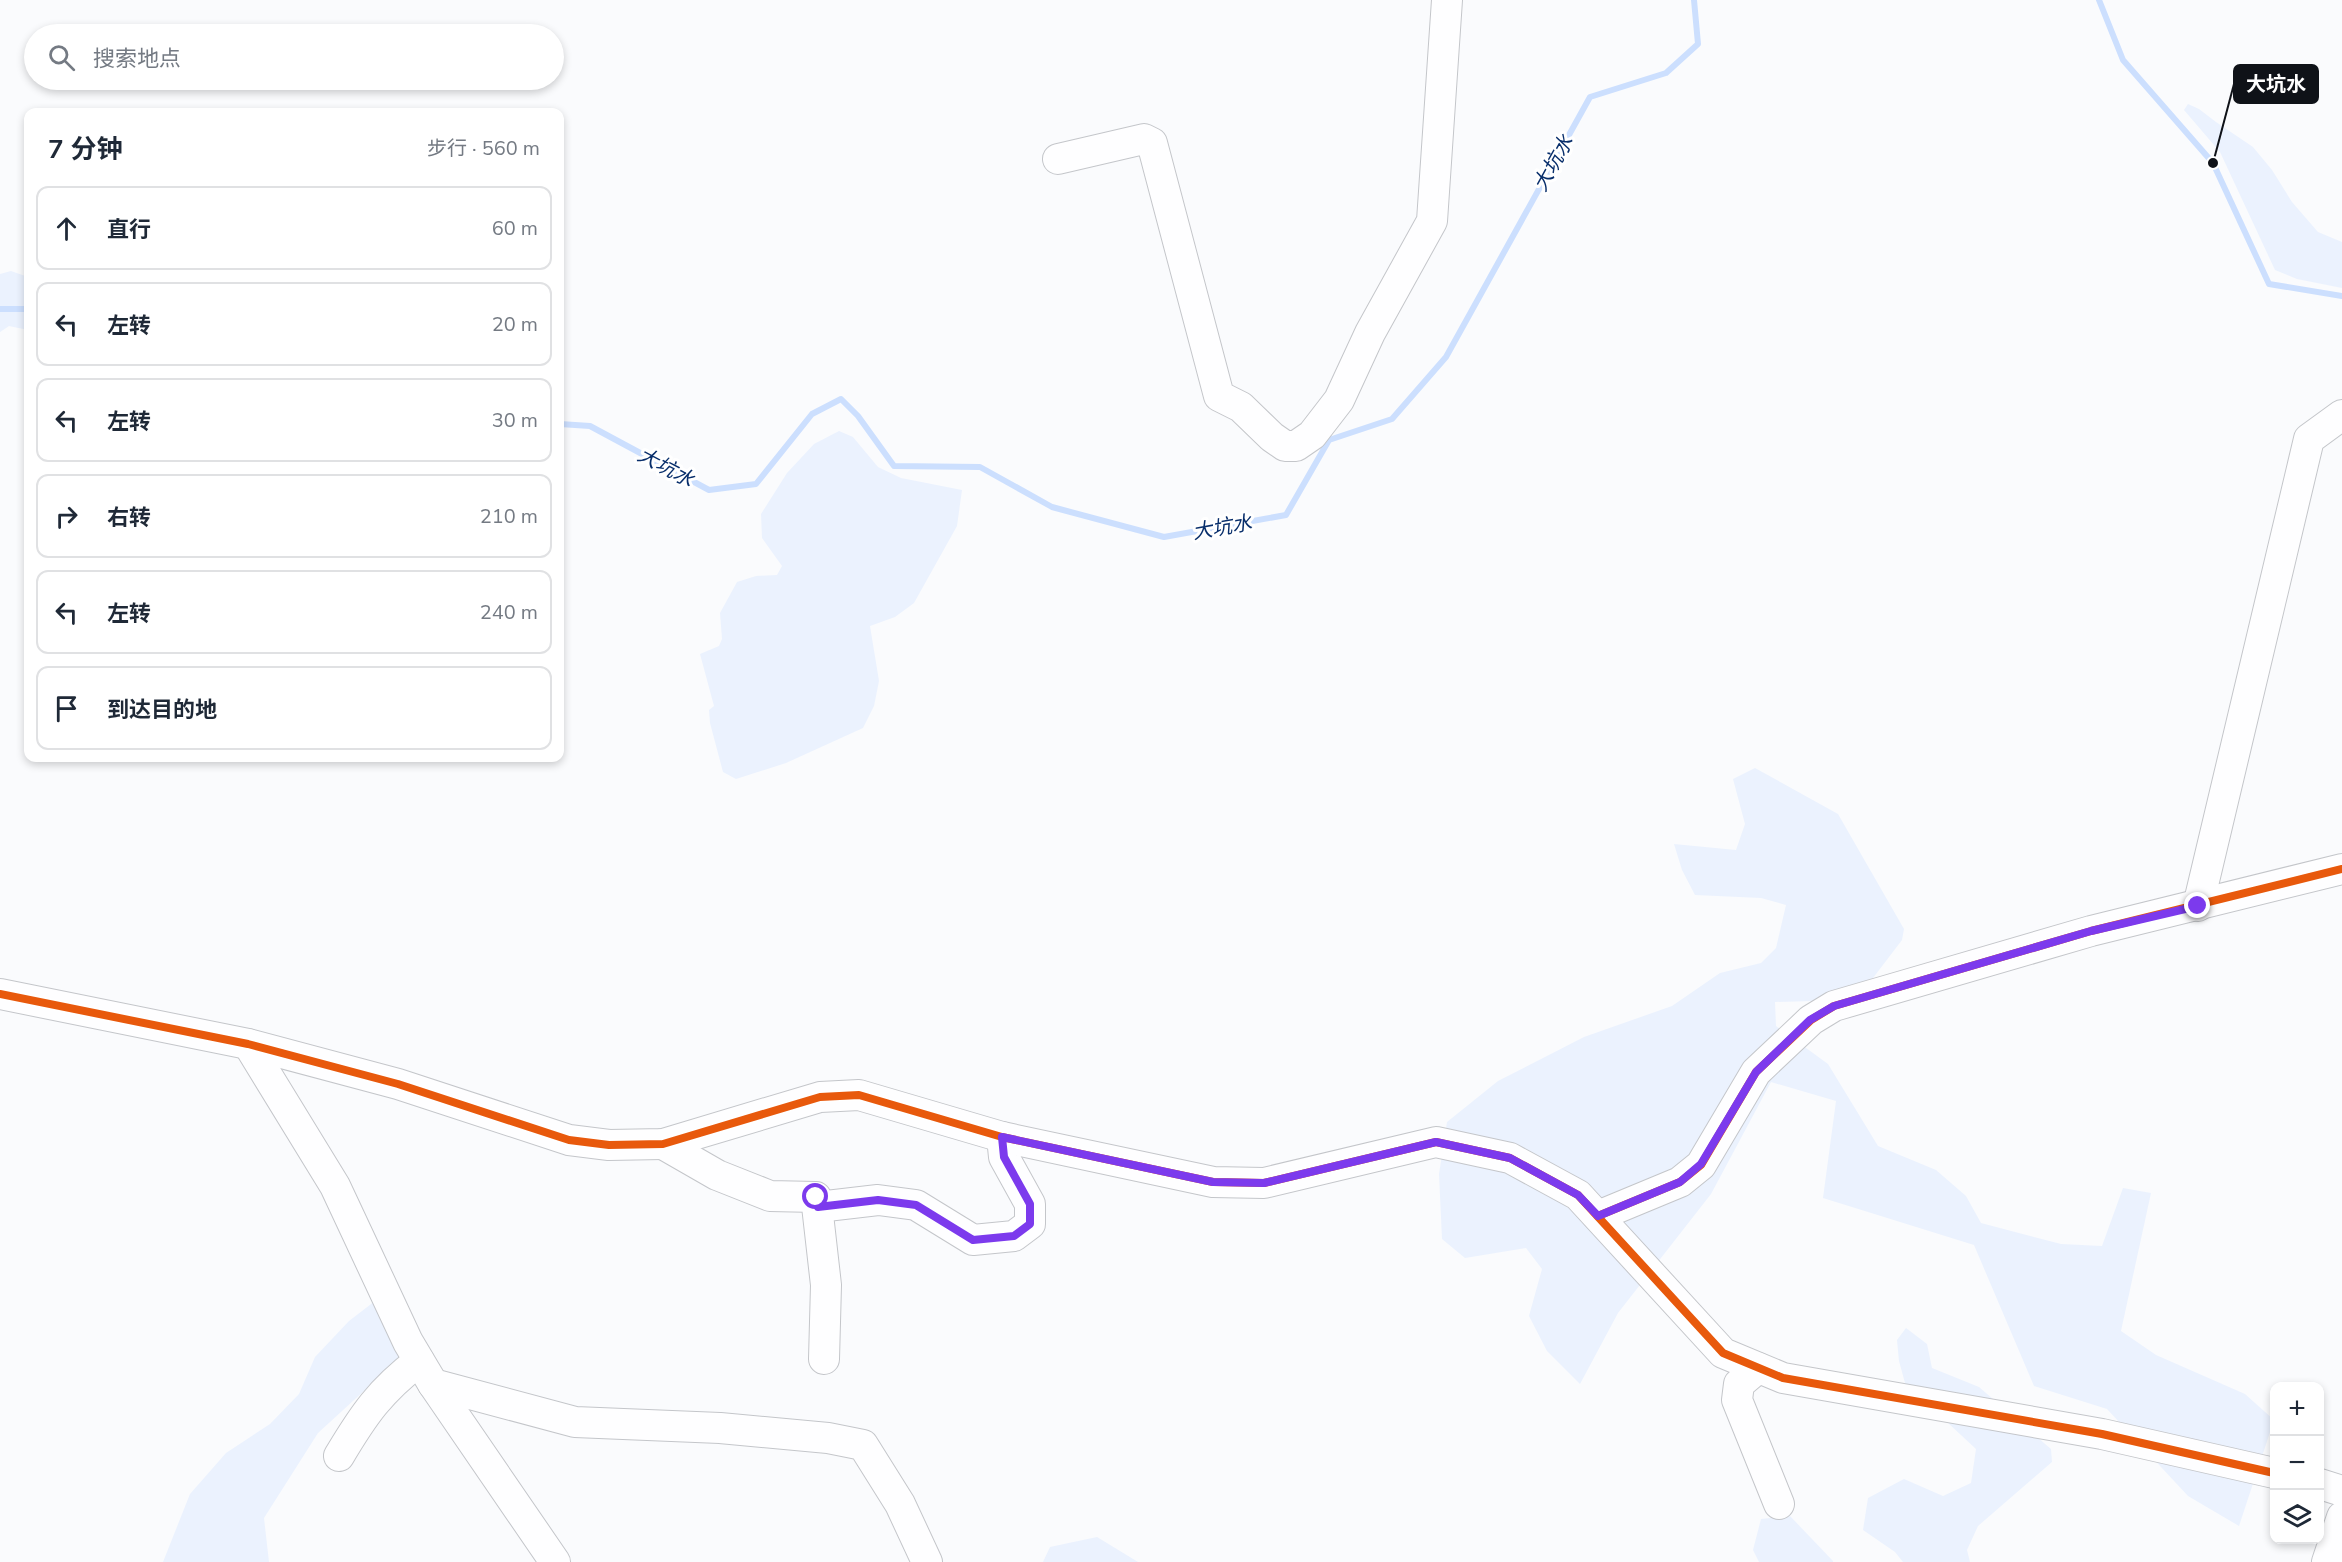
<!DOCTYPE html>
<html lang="zh">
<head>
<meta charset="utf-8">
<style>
  body { margin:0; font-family:"Nunito Sans","Noto Sans SC",sans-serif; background:#f2f2f3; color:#1f2937 }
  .controls { position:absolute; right:18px; bottom:18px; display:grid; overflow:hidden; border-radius:12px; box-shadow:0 3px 9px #0003 }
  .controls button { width:54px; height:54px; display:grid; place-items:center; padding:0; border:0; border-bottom:2px solid #e0e1e3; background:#fff; color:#1f2937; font:30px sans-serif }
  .stop { position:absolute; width:18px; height:18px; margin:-14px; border:4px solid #7c3aed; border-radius:50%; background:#fff }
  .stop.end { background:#7c3aed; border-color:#fff; box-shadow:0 2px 6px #0008 }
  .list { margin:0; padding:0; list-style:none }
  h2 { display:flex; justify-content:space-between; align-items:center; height:78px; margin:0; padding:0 24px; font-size:26px }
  h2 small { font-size:20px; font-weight:400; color:#747a83 }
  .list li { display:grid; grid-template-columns:39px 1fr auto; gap:18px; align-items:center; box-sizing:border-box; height:84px; margin:0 12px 12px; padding:0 12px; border:2px solid #e0e1e3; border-radius:12px }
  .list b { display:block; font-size:22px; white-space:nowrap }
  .list em { font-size:20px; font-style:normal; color:#747a83 }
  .icon { flex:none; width:33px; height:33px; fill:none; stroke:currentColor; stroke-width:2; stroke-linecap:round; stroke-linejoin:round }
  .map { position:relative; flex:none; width:2342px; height:1562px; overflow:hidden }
  .search { position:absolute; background:#fff; box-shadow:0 3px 9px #0003; left:24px; top:24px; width:540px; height:66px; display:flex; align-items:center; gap:15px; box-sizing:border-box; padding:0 21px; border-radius:33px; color:#747a83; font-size:22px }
  .panel { position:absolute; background:#fff; box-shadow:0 3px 9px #0003; left:24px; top:108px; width:540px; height:654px; border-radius:12px }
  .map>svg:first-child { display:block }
  .green { fill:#ebf2fe }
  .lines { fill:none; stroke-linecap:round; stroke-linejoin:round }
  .stream { stroke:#ccdffe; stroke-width:6 }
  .minor-casing { stroke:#c4c6ca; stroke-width:32 }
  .minor { stroke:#fefeff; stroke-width:30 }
  .cycleway-casing { stroke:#fff; stroke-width:11 }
  .cycleway { stroke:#e8590c; stroke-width:8 }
  .route { stroke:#7c3aed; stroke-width:8 }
  .labels { text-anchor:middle; stroke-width:6; stroke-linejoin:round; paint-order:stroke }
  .water-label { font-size:20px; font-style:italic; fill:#082e6b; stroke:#fff }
  .leader { fill:none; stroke:#0f1218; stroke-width:2 }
  .callout-dot { fill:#0f1218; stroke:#fff; stroke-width:2 }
  .callout { fill:#0f1218; stroke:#0f1218; stroke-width:2 }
  .callout-label { font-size:20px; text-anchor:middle; font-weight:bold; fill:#fff }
</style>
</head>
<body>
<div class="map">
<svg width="2342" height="1562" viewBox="0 0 2342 1562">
  <rect width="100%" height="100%" fill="#fafbfd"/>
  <g class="green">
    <path d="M2188,104L2199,109L2216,122L2253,147L2272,170L2292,202L2318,232L2342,242V288L2297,279L2275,270L2220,152L2184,110Z"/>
    <path d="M11,271L28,277V330L9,326L0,332V274Z"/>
    <path d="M839,431L853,437L878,467L901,478L962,490L957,526L914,603L895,617L870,626L879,681L874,706L863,728L786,763L736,779L723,772L710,723L709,710L714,706L700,654L719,646L722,639L720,613L737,582L756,576L777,575L782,566L762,538L761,514L787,473L814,444Z"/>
    <path d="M1755,768L1838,814L1904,929L1902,940L1873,978L1813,1001L1775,1002L1776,1026L1828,1064L1878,1146L1936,1170L1966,1196L1981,1223L2061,1244L2102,1246L2123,1188L2151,1193L2121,1331L2156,1355L2245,1394L2274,1420L2239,1526L2188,1496L2107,1409L2034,1386L1974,1245L1823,1198L1836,1101L1771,1082L1711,1194L1618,1313L1580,1384L1547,1351L1529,1316L1542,1269L1526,1248L1465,1258L1442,1239L1439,1174L1447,1122L1498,1081L1584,1037L1672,1006L1720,973L1761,963L1776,948L1786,905L1761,898L1695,895L1682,870L1674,844L1736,850L1745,824L1733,779Z"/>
    <path d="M375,1301L400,1358L318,1433L264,1518L269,1562H163L190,1494L226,1453L270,1424L299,1394L315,1357L349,1321Z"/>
    <path d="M1906,1328L1927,1344L1932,1368L1979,1387L2051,1449L2052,1462L1978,1526L1967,1550L1970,1562H1903L1895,1552L1863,1530L1868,1498L1904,1479L1943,1496L1971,1483L1976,1449L1905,1383L1899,1361L1897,1340Z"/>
    <path d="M1790,1516L1833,1561V1562H1759L1753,1550L1761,1519Z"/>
    <path d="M1097,1537L1138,1562H1043L1050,1547Z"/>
  </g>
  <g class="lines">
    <g class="stream">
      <path d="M2099,0L2123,60L2213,163L2269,284L2342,296"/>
      <path d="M0,309H28"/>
      <path d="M560,424L590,426L709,490L756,484L812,414L841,399L858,416L894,466L980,467L1052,507L1164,537L1286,515L1329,440L1392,419L1446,357L1590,97L1666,73L1698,44L1694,0"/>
    </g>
    <defs>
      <g id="minor">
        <path d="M1058,159L1144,139L1152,143L1219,396L1241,407L1272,437L1285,446H1296L1312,435L1339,400L1370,333L1432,221L1447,0"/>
        <path d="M2198,906L2309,439L2342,415"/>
        <path d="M0,994L248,1044L398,1084L569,1140L609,1145L663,1144L820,1097L859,1095L1002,1137L1213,1182L1264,1183L1436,1142L1510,1158L1578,1195L1723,1353L1783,1378L2102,1434L2274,1473"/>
        <path d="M248,1044L335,1186L408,1342L433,1384L555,1562"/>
        <path d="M663,1144L717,1175L770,1196L816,1197L826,1285L824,1359"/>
        <path d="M818,1207L878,1200L916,1205L973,1240L1014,1236L1030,1224V1204L1004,1157L1002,1137"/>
        <path d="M1598,1216L1680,1182L1701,1165L1756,1072L1811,1020L1834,1006L2091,931L2342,869"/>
        <path d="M1758,1368L1739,1384L1737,1400L1779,1504"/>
        <path d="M433,1384L575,1422L720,1428L828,1438L863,1445L900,1504L927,1562"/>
        <path d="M339,1456C364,1414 380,1391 419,1361"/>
        <path d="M2320,1484L2342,1491"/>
        <path d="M2327,1562L2342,1517"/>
      </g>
    </defs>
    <use href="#minor" class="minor-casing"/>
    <use href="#minor" class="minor"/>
    <defs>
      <g id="cycleway">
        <path d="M0,994L248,1044L398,1084L569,1140L609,1145L663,1144L820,1097L859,1095L1002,1137L1213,1182L1264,1183L1436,1142L1510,1158L1578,1195L1723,1353L1783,1378L2102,1434L2274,1473"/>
        <path d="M1598,1216L1680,1182L1701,1165L1756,1072L1811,1020L1834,1006L2091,931L2342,869"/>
      </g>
    </defs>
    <use href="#cycleway" class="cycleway-casing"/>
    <use href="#cycleway" class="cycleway"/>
  </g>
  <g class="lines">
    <path class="route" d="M816,1197L818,1207L878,1200L916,1205L973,1240L1014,1236L1030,1224V1204L1004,1157L1002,1137L1213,1182L1264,1183L1436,1142L1510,1158L1578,1195L1598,1216L1680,1182L1701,1164L1756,1072L1810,1020L1834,1006L2091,931L2198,906"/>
  </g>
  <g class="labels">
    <g class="water-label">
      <text transform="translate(1553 163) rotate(-61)" y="7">大坑水</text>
      <text transform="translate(666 467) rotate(28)" y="7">大坑水</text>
      <text transform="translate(1222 527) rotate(-10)" y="7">大坑水</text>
    </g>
  </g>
  <path class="leader" d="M2213 163L2234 84"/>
  <circle class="callout-dot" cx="2213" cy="163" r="6"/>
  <rect class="callout" x="2234" y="65" width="84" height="38" rx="6"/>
  <g class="callout-label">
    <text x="2276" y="91">大坑水</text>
  </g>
</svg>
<div class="controls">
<button>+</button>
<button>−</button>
<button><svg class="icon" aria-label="layers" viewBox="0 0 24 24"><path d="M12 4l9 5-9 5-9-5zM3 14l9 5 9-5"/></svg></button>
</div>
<div class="stop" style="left:816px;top:1197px"></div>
<div class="stop end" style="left:2198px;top:906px"></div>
<div class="search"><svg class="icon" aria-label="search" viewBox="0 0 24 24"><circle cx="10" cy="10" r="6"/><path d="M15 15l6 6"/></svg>搜索地点</div>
<section class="panel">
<h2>7 分钟<small>步行 · 560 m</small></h2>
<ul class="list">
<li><svg class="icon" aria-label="ahead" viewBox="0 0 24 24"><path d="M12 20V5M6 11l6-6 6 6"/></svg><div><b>直行</b></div><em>60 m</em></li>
<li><svg class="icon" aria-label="left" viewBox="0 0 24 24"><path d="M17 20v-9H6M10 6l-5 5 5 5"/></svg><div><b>左转</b></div><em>20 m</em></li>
<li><svg class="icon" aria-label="left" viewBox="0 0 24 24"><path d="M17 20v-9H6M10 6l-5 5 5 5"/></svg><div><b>左转</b></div><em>30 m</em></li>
<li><svg class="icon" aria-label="right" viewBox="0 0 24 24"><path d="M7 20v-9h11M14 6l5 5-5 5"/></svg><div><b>右转</b></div><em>210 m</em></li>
<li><svg class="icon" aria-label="left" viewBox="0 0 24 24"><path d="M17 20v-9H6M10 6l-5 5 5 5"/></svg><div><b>左转</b></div><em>240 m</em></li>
<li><svg class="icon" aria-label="arrive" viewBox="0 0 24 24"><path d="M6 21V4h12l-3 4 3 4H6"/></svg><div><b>到达目的地</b></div></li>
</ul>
</section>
</div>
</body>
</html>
